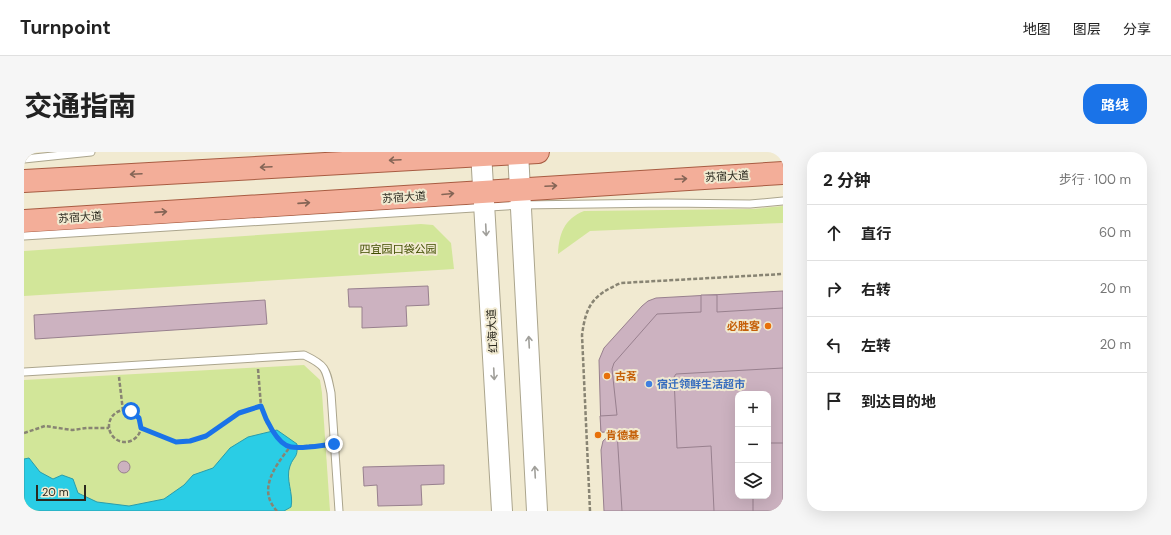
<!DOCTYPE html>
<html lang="zh">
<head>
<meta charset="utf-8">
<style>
  body { margin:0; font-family:"DM Sans","Noto Sans SC",sans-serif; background:#f6f6f6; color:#222 }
  .controls { position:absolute; right:12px; bottom:12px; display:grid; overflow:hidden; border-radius:8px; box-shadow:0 4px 16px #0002 }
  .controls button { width:36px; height:36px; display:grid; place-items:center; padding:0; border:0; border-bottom:1px solid #e0e0e0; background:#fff; color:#222; font:20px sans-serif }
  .scale { position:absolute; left:12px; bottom:10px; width:50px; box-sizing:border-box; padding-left:4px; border:2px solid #2b291f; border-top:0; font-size:11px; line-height:14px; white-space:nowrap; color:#2b291f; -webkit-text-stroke:3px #f1ead1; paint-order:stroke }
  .stop { position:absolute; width:12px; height:12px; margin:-9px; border:3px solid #1a73e8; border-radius:50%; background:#fff }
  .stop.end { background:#1a73e8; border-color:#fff; box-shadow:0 1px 4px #0008 }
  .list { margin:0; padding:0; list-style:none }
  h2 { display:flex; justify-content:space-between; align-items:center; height:52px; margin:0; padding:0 16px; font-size:17px }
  h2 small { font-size:13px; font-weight:400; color:#767676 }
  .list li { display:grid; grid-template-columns:26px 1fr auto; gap:12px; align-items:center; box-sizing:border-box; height:56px; padding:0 16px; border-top:1px solid #e0e0e0 }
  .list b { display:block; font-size:15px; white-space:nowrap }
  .list em { font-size:13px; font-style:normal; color:#767676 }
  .icon { flex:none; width:22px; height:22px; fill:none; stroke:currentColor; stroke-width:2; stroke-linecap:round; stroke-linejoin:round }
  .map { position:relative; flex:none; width:759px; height:359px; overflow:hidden; border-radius:16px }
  header { display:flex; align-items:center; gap:24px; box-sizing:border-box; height:56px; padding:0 20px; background:#fff; border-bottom:1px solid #e0e0e0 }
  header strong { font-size:19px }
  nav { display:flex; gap:22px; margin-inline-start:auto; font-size:14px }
  .intro { display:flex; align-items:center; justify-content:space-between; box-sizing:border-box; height:96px; padding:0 24px }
  h1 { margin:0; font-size:28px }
  .button { padding:10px 18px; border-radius:16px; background:#1a73e8; color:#fff; font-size:14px; font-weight:700 }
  main { display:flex; gap:24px; padding:0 24px }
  aside { flex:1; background:#fff; border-radius:16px; box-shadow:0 4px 16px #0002 }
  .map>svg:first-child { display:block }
  .green { fill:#d2e699 }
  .water { fill:#2acde5; stroke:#2a9caa }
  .building { fill:#ccb2c0; stroke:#98808e; fill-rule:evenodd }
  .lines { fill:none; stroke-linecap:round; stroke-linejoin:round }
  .service-casing { stroke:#aba58d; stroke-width:9 }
  .secondary-casing { stroke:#aba58d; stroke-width:22 }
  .primary-casing { stroke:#a85c42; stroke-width:24 }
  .path { stroke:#888473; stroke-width:2.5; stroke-dasharray:4 2; stroke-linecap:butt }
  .service { stroke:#fff; stroke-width:7 }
  .secondary { stroke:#fff; stroke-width:20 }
  .primary { stroke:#f3ae99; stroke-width:22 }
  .oneway { stroke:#856556 }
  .oneway2 { stroke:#a09f9a }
  .route { stroke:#1a73e8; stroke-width:5 }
  .food-dot { fill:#e8710a; stroke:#f1ead1; stroke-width:1.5 }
  .shop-dot { fill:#3f7fe0; stroke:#f1ead1; stroke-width:1.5 }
  .labels { text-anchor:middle; stroke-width:4; stroke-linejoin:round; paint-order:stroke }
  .street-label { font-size:11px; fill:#2b291f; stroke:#f1ead1 }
  .park-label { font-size:11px; fill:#404d00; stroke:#f1ead1 }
  .food-label { font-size:11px; font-weight:bold; fill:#c56008; stroke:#f1ead1; text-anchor:start }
  .shop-label { font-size:11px; font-weight:bold; fill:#366cbe; stroke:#f1ead1; text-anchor:start }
</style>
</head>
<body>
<header>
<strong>Turnpoint</strong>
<nav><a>地图</a><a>图层</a><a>分享</a></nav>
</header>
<div class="intro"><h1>交通指南</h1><a class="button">路线</a></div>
<main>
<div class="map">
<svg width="759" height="359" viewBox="0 0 759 359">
  <rect width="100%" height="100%" fill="#f1ead1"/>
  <g class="green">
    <path d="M759,54V71L566,79L534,102C535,82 540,67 560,59L729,57Z"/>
    <path d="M397,72L409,73L427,91L430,117L0,144V99Z"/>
    <path d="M280,213L296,228L298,241L306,359H0V228Z"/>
  </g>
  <path class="water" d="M253,278L273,292C274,307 270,303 266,314C261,327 270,342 267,355L260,359H0V307L5,306L16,320L29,327L38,323L49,327L54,341L73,350L105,354L140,347L160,333L169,323L189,316L206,296L224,285Z"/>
  <g class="building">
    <path d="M404,134L405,153L382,154L383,174L338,176V155H325L324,137Z"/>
    <path d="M759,139V359H580L577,298L579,289L589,280H577L575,208L580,196L618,154L624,149L632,146ZM714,242H744V344H714Z"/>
    <path d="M677,143H693V160L759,156V216L652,222L650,225L653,296L687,294L690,359H598L593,280H577L576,264L593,263L588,217L590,211L633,162L677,160Z"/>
    <path d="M241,148L243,172L11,187L10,163Z"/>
    <path d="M744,291H759V359H729V344H744Z"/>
    <circle cx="100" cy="315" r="6"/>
    <path d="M420,313V332L397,333L398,353L354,354L353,333L340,334L339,315Z"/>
  </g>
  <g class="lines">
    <defs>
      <g id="service">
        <path d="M0,7L67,0"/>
        <path d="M0,84L497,53L643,51L726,52L759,49"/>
        <path d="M0,220L280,203C303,214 302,217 307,241L315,359"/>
      </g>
      <g id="secondary">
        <path d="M457,0L478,359"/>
        <path d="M494,0L513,359"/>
      </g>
      <g id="primary">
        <path d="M0,29L514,0"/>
        <path d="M0,69L759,21"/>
      </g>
    </defs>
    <use href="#service" class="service-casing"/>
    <use href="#secondary" class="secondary-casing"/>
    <use href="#primary" class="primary-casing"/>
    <g class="path">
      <path d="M234,217L237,254L243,271L257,289L266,295L300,293"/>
      <path d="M95,225L99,259"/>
      <circle cx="101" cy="274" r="16"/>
      <path d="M117,276L152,290L166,289L182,284L215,261L237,254"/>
      <path d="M0,281L21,274L48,278L63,276H85"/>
      <path d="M253,359C233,338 251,314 266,295"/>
      <path d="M566,359L558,183C562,153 569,143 597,131L759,122"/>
    </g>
    <use href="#service" class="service"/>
    <use href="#secondary" class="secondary"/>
    <use href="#primary" class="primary"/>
  </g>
  <defs><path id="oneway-shaft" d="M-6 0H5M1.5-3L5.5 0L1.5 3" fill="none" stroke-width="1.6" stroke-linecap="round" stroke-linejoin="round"/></defs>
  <g class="oneway">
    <use href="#oneway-shaft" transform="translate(371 8) rotate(177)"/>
    <use href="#oneway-shaft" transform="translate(242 15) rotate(177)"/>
    <use href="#oneway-shaft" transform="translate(112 22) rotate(177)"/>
    <use href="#oneway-shaft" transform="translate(657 27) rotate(-3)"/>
    <use href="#oneway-shaft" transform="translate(527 34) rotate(-3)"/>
    <use href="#oneway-shaft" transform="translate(424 42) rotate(-5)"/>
    <use href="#oneway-shaft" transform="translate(280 51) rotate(-4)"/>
    <use href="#oneway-shaft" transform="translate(137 60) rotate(-4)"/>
  </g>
  <g class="oneway2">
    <use href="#oneway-shaft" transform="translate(462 78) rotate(87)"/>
    <use href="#oneway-shaft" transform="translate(505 190) rotate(-93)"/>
    <use href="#oneway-shaft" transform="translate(470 222) rotate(87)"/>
    <use href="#oneway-shaft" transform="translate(511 320) rotate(-93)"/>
  </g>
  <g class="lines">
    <path class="route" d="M107,259L115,266L117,276L152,290L166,289L182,284L215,261L237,254C241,266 253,293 267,295C279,297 298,293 310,292"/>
  </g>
  <g class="food-dot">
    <circle cx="744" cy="174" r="4"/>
    <circle cx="583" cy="224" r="4"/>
    <circle cx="574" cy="283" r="4"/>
  </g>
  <circle class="shop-dot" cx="625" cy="232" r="4"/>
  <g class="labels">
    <g class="street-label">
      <text transform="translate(703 24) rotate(-3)" y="4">苏宿大道</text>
      <text transform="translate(380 45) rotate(-4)" y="4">苏宿大道</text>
      <text transform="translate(56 65) rotate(-4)" y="4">苏宿大道</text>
      <text transform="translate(468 179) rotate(-93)" y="4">红海大道</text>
    </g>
    <g class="park-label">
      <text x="374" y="101">四宜园口袋公园</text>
    </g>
    <g class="food-label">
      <text x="736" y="178" text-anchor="end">必胜客</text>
      <text x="591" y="228">古茗</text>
      <text x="582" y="287">肯德基</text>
    </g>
    <g class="shop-label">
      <text x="633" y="236">宿迁领鲜生活超市</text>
    </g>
  </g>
</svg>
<div class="controls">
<button>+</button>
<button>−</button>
<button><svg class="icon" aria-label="layers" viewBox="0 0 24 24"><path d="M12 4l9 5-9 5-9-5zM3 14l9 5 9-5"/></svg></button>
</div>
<div class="scale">20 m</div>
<div class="stop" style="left:107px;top:259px"></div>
<div class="stop end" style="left:310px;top:292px"></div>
</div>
<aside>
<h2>2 分钟<small>步行 · 100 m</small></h2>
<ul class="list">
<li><svg class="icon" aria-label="ahead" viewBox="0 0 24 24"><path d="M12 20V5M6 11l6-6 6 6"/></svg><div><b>直行</b></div><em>60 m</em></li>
<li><svg class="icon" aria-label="right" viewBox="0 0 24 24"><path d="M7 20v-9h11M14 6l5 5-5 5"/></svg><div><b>右转</b></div><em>20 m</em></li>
<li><svg class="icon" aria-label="left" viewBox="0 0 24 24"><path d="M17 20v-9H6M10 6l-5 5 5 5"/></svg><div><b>左转</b></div><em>20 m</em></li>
<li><svg class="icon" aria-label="arrive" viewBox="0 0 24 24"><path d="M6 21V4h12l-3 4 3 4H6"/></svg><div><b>到达目的地</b></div></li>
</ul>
</aside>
</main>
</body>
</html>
